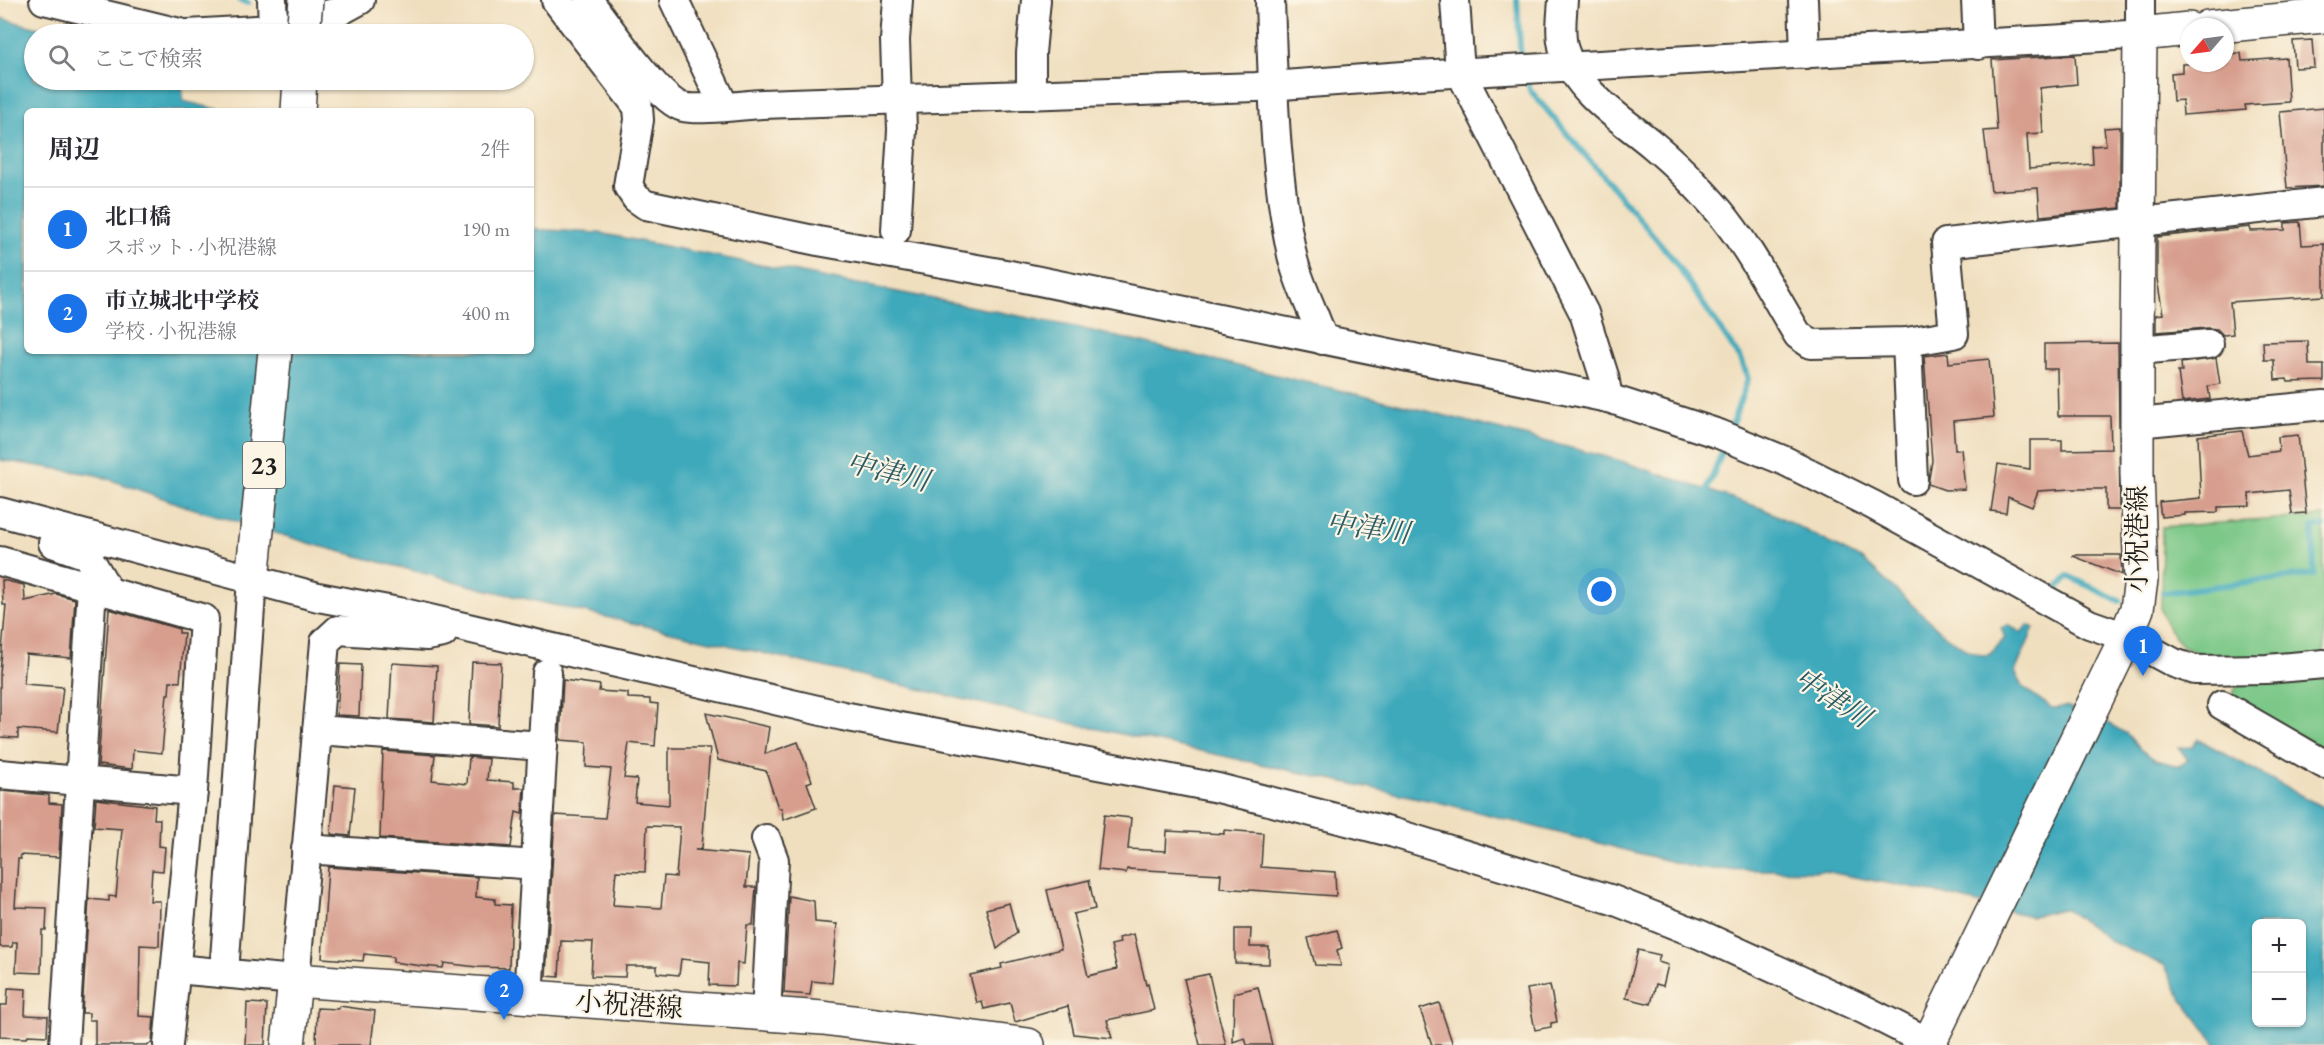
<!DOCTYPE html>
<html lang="ja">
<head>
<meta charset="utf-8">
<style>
  body { margin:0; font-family:"EB Garamond","Noto Serif JP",serif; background:#f2f2f3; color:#2b2b33 }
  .controls { position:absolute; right:18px; bottom:18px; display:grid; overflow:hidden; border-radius:9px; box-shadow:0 2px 4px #0004 }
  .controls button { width:54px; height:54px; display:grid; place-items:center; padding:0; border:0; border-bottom:2px solid #e1e1e2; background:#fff; color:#2b2b33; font:30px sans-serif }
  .compass { position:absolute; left:2180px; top:18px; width:54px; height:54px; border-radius:50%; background:#fff; box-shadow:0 2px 4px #0004; rotate:242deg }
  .you { position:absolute; left:1602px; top:592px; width:21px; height:21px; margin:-15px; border:4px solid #fff; border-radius:50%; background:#1a73e8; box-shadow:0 0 0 9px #1a73e833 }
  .badge { display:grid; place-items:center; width:39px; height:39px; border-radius:50%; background:#1a73e8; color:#fff; font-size:20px; font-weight:700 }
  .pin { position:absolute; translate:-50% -50px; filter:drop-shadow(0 2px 3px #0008) }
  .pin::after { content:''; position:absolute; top:32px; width:21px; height:18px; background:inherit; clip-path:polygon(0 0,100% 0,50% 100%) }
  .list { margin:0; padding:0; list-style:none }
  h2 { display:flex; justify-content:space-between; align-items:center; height:78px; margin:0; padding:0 24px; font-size:26px }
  h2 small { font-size:20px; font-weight:400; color:#7c7c81 }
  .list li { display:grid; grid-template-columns:39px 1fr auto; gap:18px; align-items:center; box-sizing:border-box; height:84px; padding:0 24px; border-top:2px solid #e1e1e2 }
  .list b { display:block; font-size:22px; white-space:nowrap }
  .list p { margin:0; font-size:20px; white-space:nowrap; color:#7c7c81 }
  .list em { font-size:20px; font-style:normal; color:#7c7c81 }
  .icon { flex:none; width:33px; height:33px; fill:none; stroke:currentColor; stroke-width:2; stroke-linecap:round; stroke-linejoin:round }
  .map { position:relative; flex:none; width:2324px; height:1045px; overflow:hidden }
  .search { position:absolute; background:#fff; box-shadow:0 2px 4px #0004; left:24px; top:24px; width:510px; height:66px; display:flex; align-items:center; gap:15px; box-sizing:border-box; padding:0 21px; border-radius:33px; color:#7c7c81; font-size:22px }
  .panel { position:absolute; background:#fff; box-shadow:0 2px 4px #0004; left:24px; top:108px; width:510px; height:246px; border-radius:9px }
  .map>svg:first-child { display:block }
  .green { fill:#7bc888; stroke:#4c7252; stroke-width:1.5 }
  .water { fill:#3ca9bb; stroke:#2c626c; stroke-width:1.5; fill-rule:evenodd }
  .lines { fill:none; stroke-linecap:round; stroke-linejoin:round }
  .stream { stroke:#3ca9bb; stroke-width:6 }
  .building { fill:#d79e8e; fill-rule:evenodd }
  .minor-casing { stroke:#3c3934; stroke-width:32 }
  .major-casing { stroke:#3c3934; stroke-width:36 }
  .minor { stroke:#fff; stroke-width:28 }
  .major { stroke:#fff; stroke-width:33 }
  .major-bridge-casing { stroke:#3c3934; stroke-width:36; stroke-linecap:butt }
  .major-bridge { stroke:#fff; stroke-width:33 }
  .labels { text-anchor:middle; stroke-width:4.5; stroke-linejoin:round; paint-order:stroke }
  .shield { fill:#fcf5e5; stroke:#5f5d58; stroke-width:1.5 }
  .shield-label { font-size:26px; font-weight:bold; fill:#1c1c1c }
  .street-label { font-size:27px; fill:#1c1c1c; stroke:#fcf5e5 }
  .water-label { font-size:28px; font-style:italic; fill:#2a5b64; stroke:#fcf5e5 }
</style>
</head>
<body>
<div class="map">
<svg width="2324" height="1045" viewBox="0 0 2324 1045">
  <rect width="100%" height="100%" fill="#fcf5e5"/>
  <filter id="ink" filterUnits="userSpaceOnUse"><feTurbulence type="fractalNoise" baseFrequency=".0167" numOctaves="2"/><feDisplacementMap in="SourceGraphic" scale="12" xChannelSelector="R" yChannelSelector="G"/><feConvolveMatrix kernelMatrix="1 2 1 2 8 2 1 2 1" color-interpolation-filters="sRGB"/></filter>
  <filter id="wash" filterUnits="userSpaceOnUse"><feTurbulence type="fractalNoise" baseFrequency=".008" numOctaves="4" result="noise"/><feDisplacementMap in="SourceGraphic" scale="24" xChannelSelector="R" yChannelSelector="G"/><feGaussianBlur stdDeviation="1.35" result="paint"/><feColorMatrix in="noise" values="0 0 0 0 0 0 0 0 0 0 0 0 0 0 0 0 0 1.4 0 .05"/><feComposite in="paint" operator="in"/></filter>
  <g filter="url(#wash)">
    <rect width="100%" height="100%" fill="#f0dfbf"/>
    <g class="green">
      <path d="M2324,516V657L2215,663L2181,645L2167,626L2161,609L2162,527Z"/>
      <path d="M2324,673V758L2227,705L2239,682Z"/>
    </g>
    <path class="water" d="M0,18L61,34H34V80H182L183,101L225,111H27V351H531V229L599,233L1080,328L1431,412L1618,460L1764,509L1863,560L1946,636L1967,650L1984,656L1990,654L2005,638L2001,628L2008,625L2022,633L2028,625L2034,628L2015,672L2024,688L2052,708L2065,707L2080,711L2106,722L2127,734L2141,750L2156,760L2179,766L2188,760L2179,748L2191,747L2198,739L2324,808V1045H2217L2182,999L2164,965L2112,942L2066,909C2054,909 2043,916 2030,916L1933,892L1823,871L1700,869L1446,804L1010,710L484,589L319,546L188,507L97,475L0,460ZM2256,924H2302V1022H2256Z"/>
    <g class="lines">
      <g class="stream">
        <path d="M239,0L248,3"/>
        <path d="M1517,0L1521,62"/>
        <path d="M1526,77L1530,90L1670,255L1742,361L1748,379L1730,430"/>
        <path d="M1704,497L1725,445"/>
        <path d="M2056,590L2068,576L2120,601"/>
        <path d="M2163,593L2314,574L2313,527L2324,526"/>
      </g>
    </g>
    <g id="blocks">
      <g class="building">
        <path d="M2312,40L2314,67L2295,68L2293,41Z"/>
        <path d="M2241,53L2242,61L2286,58L2289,102L2245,105L2246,110L2183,115L2182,100L2173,101L2171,73L2182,72V64L2225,63V54Z"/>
        <path d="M2075,55L2077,84L2040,88L2043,133L2027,134L2029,169L2093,164L2092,146L2106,145L2104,128L2120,127V208L2040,216L2038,188L1991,191L1984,131L1997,130L1992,60Z"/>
        <path d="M2324,108V186L2287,188L2280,112Z"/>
        <path d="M2300,222L2302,245L2324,244V296L2230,302L2233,334L2223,335L2217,329L2208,328L2156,332V315L2163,314L2157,279V237L2250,227L2251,231L2285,230V223Z"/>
        <path d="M2308,341L2309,365H2324V381L2288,382L2287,379L2275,380L2274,360H2264L2263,342Z"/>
        <path d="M2118,343L2120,510H2106V489H2072L2038,491L2032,507L2008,497L2006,513L1991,511L1998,464L2030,469V440H2062V450L2111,449L2110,416H2058L2057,369H2044V344Z"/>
        <path d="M1948,353L1949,363L1989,359L1994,417L1953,421L1955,450L1961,449L1965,489L1945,490L1928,484L1932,461L1924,356Z"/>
        <path d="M2216,358L2220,384L2208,386L2210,399L2182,402L2178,372H2182L2181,363Z"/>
        <path d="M2242,431L2248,455L2279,451L2278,437L2298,435L2306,513L2292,514L2289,490L2249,494L2250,506L2218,507V512L2185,513V515L2161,517L2159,502L2201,498L2198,436Z"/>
        <path d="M2074,555H2121L2122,575L2073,556Z"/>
        <path d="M2,580L24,585L25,601L56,594L75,599L71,658L26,654L24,684L63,687L58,732L18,729V738L0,737V673L6,605H3Z"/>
        <path d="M109,609L179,629V633H184L180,682L170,681L169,694H167L162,753L133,750L132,769L98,765Z"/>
        <path d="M472,662L501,663L498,726L469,724Z"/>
        <path d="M392,663L437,666L434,722L389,719Z"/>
        <path d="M340,664L361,665L359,716L337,715Z"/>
        <path d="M563,680L600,685L599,691L628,693V698L650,699V703L658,704L655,746L629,743L624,778L637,779L635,802L669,805V748H710L702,848L695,850L749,855L746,887H756L753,925H747L744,964L737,963L736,986L709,985L710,962L681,959L679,975L657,973V966H626L625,977L591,976L593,942L561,941L559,977L546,976L555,815L605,818L611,769L586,767L587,742L560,740ZM647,826L680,827L676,877L664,876L661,908L613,905L616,871L645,872Z"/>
        <path d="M706,713L769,727L765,754L798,742L812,781L807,783L816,808L783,820L782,808H778L766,771L718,760Z"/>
        <path d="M383,751L435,755L432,780L467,784L469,757L489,759L487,780L514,782V788H524L522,814L516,812L511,847L380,838Z"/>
        <path d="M335,785L355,787L350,836L331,834Z"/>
        <path d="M0,791L49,795V803L62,804L59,857L20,855L21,859H18L15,907L47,908L46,930H42L41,973L16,972L17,942H13L12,947H0Z"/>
        <path d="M96,799L155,806L154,819H160L159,846L165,847L163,871L152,870L150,901H160L159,946L140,945L139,1016L154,1017L152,1043L147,1045H95V1020H89V1013H82L89,899L109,901V896L116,897L122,829L94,827Z"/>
        <path d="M1104,815L1131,818L1128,849L1166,851L1167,831L1224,834V830L1263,833L1261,867L1335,872L1336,896L1220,888L1221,874L1127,869L1126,873L1098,870Z"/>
        <path d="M328,867L477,877L476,897L495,899V904L511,905L509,968L477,967L444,963L443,968L422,966L393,962V957L364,954L363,961L322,958Z"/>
        <path d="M1089,880L1095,909L1073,914L1088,976L1117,969L1111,945L1120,943L1119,938L1134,934L1146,985L1148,984L1154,1010L1107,1020L1112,1038L1074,1034L1068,1006L1015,1022L1010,1003L984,1009L982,1002L977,1003L970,975L1002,968L1001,964L1061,949L1047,890Z"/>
        <path d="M789,896L814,901L815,922L837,924L832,983L812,981L810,995L784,993Z"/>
        <path d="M1009,903L1017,933L997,949L986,909Z"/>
        <path d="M1235,929H1251L1250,947H1269V964L1235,963Z"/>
        <path d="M1337,930L1342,948L1337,950L1341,966L1315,965L1308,938Z"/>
        <path d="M1638,950L1660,955L1658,962L1668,965L1663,986L1656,984L1651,1004L1626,998Z"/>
        <path d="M1209,974L1216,1005L1226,1045H1200L1184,979Z"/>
        <path d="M1550,985L1557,1022L1551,1023V1027L1535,1030L1527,989Z"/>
        <path d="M1258,987L1272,1045H1247L1245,1038L1233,1042L1234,993Z"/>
        <path d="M8,988L26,989L25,1015L48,1016L47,1036L28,1035L27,1038L0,1037V1005H7Z"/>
        <path d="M247,1003L267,1004L265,1045H245Z"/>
        <path d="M1439,1003L1453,1045H1432L1420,1009Z"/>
        <path d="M339,1006L375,1011L371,1045H316L317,1008L338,1009Z"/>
      </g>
    </g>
  </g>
  <g filter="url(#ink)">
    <use href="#blocks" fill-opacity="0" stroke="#3c3934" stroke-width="1.5"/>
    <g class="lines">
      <defs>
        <g id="minor">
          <path d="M44,0L184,34"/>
          <path d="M272,0L273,29"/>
          <path d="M556,0L638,107L639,120L628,186L636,198L646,205L818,241L1005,274L1608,398L1719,434L1785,461L1873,505L2089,624L2126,637L2174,663L2195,670L2267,669L2324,664"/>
          <path d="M588,0C606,23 658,101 683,107C699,111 743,105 762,104L1256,87L1417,75L2101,37L2140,34V0"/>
          <path d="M674,0L724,106"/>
          <path d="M1270,0C1273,86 1274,170 1292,255C1298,284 1314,311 1323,340"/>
          <path d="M1455,0L1459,58L1462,75L1584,313L1604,376L1608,398"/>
          <path d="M1563,0C1562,16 1559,34 1564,50C1577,93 1622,119 1654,146C1677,165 1699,188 1719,211C1750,248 1773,294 1798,335L1811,344L1907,342L1954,334L1946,243L2324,202"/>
          <path d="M1803,0L1805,54"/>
          <path d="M1976,0L1978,45"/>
          <path d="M188,34L273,29L338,12L360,0"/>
          <path d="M1031,95V53L1036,0"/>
          <path d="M897,100L895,40L898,0"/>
          <path d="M896,230L902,130L901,99"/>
          <path d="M1907,342L1913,480"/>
          <path d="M2137,350L2209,344"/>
          <path d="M2137,423L2324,405"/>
          <path d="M0,512L318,597L404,613L843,716L1218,788L1394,833L1613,900L1701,935L1865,1010L1934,1045"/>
          <path d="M53,543L87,555L109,592"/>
          <path d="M0,561L204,619L193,791L168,1045"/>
          <path d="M2222,705L2324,764"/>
          <path d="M317,730L543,746"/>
          <path d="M0,774L193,791"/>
          <path d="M766,839L774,860L766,1014"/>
          <path d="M306,849L536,865"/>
          <path d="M176,969L295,980L325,642L338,630L427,636L443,633"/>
          <path d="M224,973L252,580"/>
          <path d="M528,998L547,673"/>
          <path d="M64,1045L92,587"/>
        </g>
        <g id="major">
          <path d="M2208,27L2324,16"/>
          <path d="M298,111L300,80"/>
          <path d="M252,580L275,351"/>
          <path d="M288,1045L295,980L823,1018L1028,1045"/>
          <path d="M1928,1045L2121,648L2137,609L2141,580L2137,474V338L2140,34L2189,29"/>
        </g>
      </defs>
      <use href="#minor" class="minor-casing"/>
      <use href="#major" class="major-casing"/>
      <use href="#minor" class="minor"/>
      <use href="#major" class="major"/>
      <defs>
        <path id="major-bridge" d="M303,34L306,0"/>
      </defs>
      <use href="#major-bridge" class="major-bridge-casing"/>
      <use href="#major-bridge" class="major-bridge"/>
    </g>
  </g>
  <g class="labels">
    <rect class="shield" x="243" y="442" width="42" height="46" rx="4.5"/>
    <g class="shield-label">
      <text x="264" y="474">23</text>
    </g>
    <g class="street-label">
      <text transform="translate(2137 539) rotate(-90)" y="9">小祝港線</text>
      <text transform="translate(629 1005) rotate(4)" y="9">小祝港線</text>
    </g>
    <g class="water-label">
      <text transform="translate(888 471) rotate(14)" y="10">中津川</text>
      <text transform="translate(1368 527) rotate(8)" y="10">中津川</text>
      <text transform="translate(1833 697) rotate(33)" y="10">中津川</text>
    </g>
  </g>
</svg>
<div class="controls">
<button>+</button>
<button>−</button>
</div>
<svg class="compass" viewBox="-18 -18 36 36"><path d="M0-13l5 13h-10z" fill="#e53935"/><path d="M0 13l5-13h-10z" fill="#7c7c81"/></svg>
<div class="you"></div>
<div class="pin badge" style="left:2143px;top:676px">1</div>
<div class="pin badge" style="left:504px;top:1020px">2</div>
<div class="search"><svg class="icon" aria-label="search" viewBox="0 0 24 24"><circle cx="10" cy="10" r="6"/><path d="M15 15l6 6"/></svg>ここで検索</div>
<section class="panel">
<h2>周辺<small>2件</small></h2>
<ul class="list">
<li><span class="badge">1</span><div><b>北口橋</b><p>スポット · 小祝港線</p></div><em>190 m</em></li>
<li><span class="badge">2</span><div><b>市立城北中学校</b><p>学校 · 小祝港線</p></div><em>400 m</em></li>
</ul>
</section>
</div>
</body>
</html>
